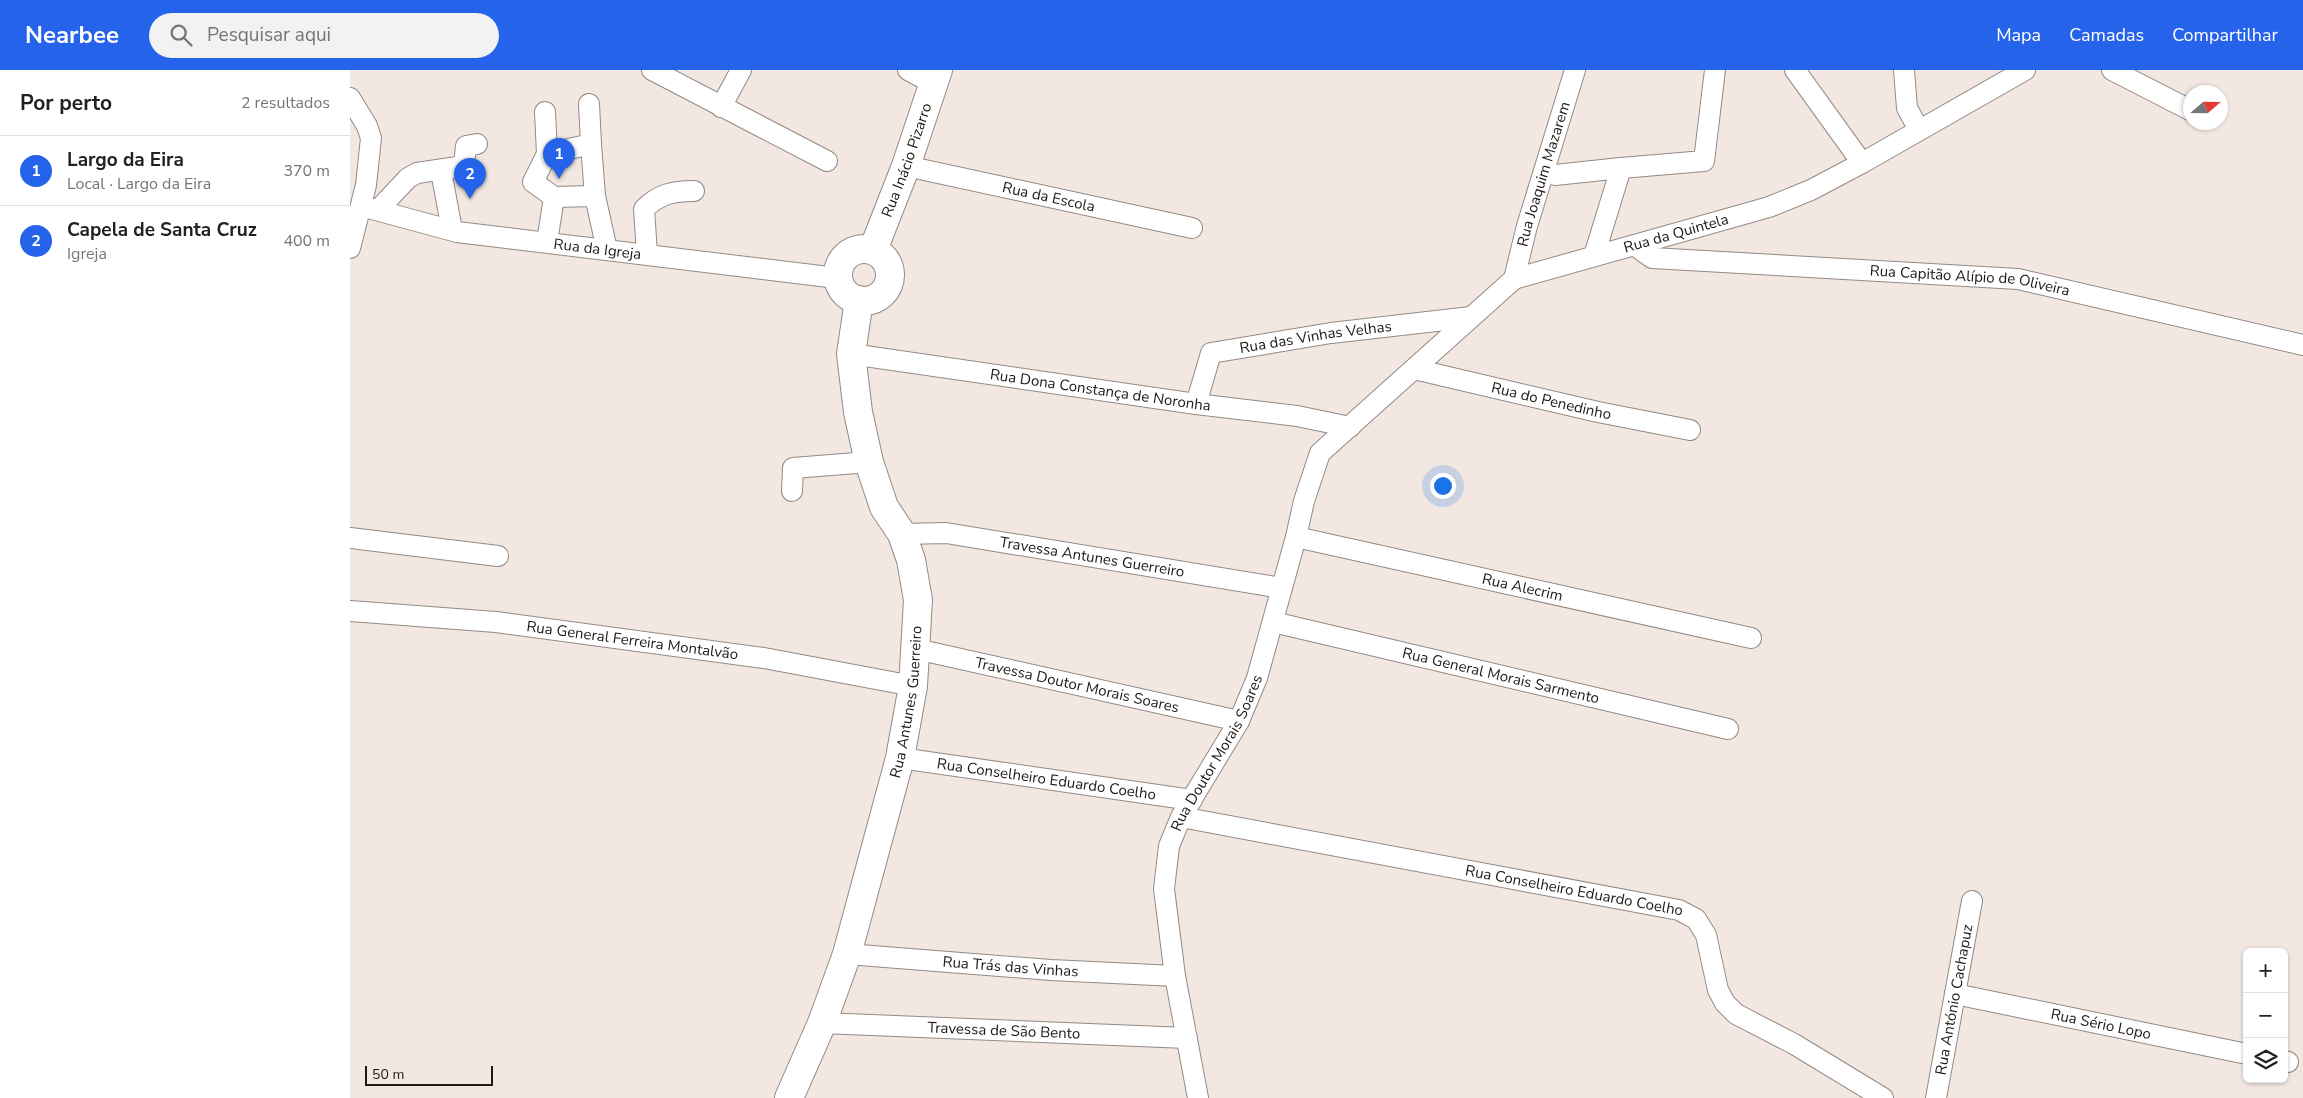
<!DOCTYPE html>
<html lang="pt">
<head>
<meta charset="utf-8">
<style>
  body { margin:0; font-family:"Nunito Sans",sans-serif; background:#f2f2f2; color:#202124 }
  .controls { position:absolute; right:15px; bottom:15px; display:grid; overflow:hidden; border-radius:8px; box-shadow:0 1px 4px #0004 }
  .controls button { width:45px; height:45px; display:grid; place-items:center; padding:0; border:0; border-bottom:1px solid #e0e0e0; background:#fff; color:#202124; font:25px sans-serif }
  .compass { position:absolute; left:1833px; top:15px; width:45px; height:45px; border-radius:50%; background:#fff; box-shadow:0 1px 4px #0004; rotate:70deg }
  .scale { position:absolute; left:15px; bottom:12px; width:128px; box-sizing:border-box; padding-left:5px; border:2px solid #1d1917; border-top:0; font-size:14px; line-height:18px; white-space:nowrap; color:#1d1917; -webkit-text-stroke:4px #f2e8e1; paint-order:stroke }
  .you { position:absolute; left:1092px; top:415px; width:18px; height:18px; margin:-12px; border:4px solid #fff; border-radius:50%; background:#1a73e8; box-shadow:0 0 0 8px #1a73e833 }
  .badge { display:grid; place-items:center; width:32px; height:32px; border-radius:50%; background:#2563eb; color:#fff; font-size:16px; font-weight:700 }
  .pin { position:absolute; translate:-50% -41px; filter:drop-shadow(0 1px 2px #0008) }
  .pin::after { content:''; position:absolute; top:26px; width:18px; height:15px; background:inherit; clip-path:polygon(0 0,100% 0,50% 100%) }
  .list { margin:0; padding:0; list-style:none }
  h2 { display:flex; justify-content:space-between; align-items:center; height:65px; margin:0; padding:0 20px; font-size:21px }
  h2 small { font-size:16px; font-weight:400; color:#757577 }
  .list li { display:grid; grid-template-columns:32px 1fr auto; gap:15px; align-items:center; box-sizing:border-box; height:70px; padding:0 20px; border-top:1px solid #e0e0e0 }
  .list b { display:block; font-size:19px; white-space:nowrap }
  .list p { margin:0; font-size:16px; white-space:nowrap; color:#757577 }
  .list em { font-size:16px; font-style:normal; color:#757577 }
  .icon { flex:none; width:28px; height:28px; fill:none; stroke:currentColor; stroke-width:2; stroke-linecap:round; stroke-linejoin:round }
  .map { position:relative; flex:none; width:1953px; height:1028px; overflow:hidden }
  header { display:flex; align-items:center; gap:30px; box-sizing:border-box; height:70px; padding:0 25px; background:#2563eb; color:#fff }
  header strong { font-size:24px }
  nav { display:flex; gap:28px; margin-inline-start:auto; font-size:18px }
  .search { width:350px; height:45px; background:#f2f2f2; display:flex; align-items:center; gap:12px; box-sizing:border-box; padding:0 18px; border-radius:28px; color:#757577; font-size:19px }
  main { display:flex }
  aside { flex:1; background:#fff }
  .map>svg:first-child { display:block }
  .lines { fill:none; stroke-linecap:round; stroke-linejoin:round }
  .street-casing { stroke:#948a84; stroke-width:22 }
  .secondary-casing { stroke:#948a84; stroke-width:30 }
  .street { stroke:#fff; stroke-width:20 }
  .secondary { stroke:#fff; stroke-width:28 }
  .labels { text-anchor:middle; stroke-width:5; stroke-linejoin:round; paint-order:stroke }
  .street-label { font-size:15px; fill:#1d1917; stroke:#f2e8e1 }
</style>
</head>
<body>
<header>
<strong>Nearbee</strong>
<div class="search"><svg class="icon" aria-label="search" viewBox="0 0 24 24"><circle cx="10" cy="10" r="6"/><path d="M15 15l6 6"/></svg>Pesquisar aqui</div>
<nav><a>Mapa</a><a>Camadas</a><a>Compartilhar</a></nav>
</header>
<main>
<aside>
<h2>Por perto<small>2 resultados</small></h2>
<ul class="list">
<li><span class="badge">1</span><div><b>Largo da Eira</b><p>Local · Largo da Eira</p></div><em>370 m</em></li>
<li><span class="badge">2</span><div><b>Capela de Santa Cruz</b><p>Igreja</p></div><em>400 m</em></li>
</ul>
</aside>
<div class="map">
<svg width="1953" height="1028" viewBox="0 0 1953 1028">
  <rect width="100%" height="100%" fill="#f2e8e1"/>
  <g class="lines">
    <defs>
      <g id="street">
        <path d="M302,0L477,91"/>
        <path d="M558,0L584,14"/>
        <path d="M1445,0L1512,93"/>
        <path d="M1554,0L1557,38L1569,60"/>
        <path d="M1762,0L1840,40"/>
        <path d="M0,28L17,56L21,68L16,115L0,178"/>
        <path d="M239,34L241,74"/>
        <path d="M371,37L391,0"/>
        <path d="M195,42L197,84"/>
        <path id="s1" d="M556,96L842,158"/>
        <path d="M91,101L102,160"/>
        <path d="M1205,105L1271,98"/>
        <path d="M204,127L245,126"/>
        <path id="s2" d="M11,136L107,162L487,208"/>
        <path d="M28,140L58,108L67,103L114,96L116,76L127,74"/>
        <path d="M197,172L204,127L183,112L197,84L241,74L245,126L257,180"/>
        <path id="s3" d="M1284,175L1302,188L1668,209L1953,275"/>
        <path d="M297,184L294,139C309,124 323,121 344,121"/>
        <path d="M1244,186L1271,98L1354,91L1365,0"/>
        <path id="s4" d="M1164,209L1177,156L1225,0"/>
        <path id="s5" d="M501,284L846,334L947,346L1000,357"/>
        <path id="s6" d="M1064,299L1248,342L1340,360"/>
        <path id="s7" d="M846,334L861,283L981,263L1121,247"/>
        <path d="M442,421L443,398L519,392"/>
        <path id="s8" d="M552,464L596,463L932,518"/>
        <path id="s9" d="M946,467L1401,568"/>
        <path d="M0,468L148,486"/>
        <path id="s10" d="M0,541L146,552L414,588L563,616"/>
        <path id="s11" d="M923,552L1378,659"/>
        <path id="s12" d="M566,579L889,651"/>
        <path id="s13" d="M550,688L842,730"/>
        <path id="s14" d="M831,747L1329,840L1346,849L1356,865L1368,920L1375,933L1386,944L1444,974L1533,1028"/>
        <path id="s15" d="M497,884L701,900L825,906"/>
        <path id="s16" d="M1605,924L1897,984"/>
        <path id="s17" d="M472,953L837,968"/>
        <path d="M1934,991L1938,992"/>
        <path id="s18" d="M848,1028L825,906L814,819L819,776L831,747L889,651L907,608L946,467L954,431L970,383L1164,209L1419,137L1461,120L1512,93L1675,0"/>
        <path id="s19" d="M1586,1028L1622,831"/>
      </g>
      <g id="secondary">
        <circle cx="514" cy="205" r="26"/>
        <path id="s20" d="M523,180L556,96L588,0"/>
        <path id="s21" d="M439,1028L472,953L497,884L550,688L563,616L568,530L561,490L552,464L534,437L519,392L508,342L501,284L509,230"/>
      </g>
    </defs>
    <use href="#street" class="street-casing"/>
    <use href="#secondary" class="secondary-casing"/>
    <use href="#street" class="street"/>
    <use href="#secondary" class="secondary"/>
  </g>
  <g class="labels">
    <g class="street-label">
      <text dy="5" stroke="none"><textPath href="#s20" startOffset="96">Rua Inácio Pizarro</textPath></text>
      <text dy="5" stroke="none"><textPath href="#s4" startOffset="109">Rua Joaquim Mazarem</textPath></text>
      <text dy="5" stroke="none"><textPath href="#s1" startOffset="146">Rua da Escola</textPath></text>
      <text dy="5" stroke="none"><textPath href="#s18" startOffset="1108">Rua da Quintela</textPath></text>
      <text dy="5" stroke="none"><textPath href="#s2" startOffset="241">Rua da Igreja</textPath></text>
      <text dy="5" stroke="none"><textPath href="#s3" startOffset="341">Rua Capitão Alípio de Oliveira</textPath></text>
      <text dy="5" stroke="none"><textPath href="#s7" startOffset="159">Rua das Vinhas Velhas</textPath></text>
      <text dy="5" stroke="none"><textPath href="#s5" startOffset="252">Rua Dona Constança de Noronha</textPath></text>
      <text dy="5" stroke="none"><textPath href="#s6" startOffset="141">Rua do Penedinho</textPath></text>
      <text dy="5" stroke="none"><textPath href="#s8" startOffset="192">Travessa Antunes Guerreiro</textPath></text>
      <text dy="5" stroke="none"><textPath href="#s9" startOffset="232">Rua Alecrim</textPath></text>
      <text dy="5" stroke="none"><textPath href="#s10" startOffset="284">Rua General Ferreira Montalvão</textPath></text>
      <text dy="5" stroke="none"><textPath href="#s11" startOffset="234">Rua General Morais Sarmento</textPath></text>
      <text dy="5" stroke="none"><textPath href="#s12" startOffset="165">Travessa Doutor Morais Soares</textPath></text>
      <text dy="5" stroke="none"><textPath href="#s21" startOffset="415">Rua Antunes Guerreiro</textPath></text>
      <text dy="5" stroke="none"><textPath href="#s18" startOffset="360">Rua Doutor Morais Soares</textPath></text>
      <text dy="5" stroke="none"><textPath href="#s13" startOffset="148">Rua Conselheiro Eduardo Coelho</textPath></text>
      <text dy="5" stroke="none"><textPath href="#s14" startOffset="400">Rua Conselheiro Eduardo Coelho</textPath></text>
      <text dy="5" stroke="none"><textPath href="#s15" startOffset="164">Rua Trás das Vinhas</textPath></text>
      <text dy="5" stroke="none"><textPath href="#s19" startOffset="100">Rua António Cachapuz</textPath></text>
      <text dy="5" stroke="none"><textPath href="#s16" startOffset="149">Rua Sério Lopo</textPath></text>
      <text dy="5" stroke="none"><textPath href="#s17" startOffset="182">Travessa de São Bento</textPath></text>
    </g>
  </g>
</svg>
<div class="controls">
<button>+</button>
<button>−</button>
<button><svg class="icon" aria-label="layers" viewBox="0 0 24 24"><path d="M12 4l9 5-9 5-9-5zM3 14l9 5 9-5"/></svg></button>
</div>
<svg class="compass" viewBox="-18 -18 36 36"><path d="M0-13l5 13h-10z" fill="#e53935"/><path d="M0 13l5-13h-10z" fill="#757577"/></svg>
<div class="scale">50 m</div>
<div class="you"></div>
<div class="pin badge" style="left:209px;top:109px">1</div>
<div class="pin badge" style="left:120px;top:129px">2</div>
</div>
</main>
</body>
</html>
